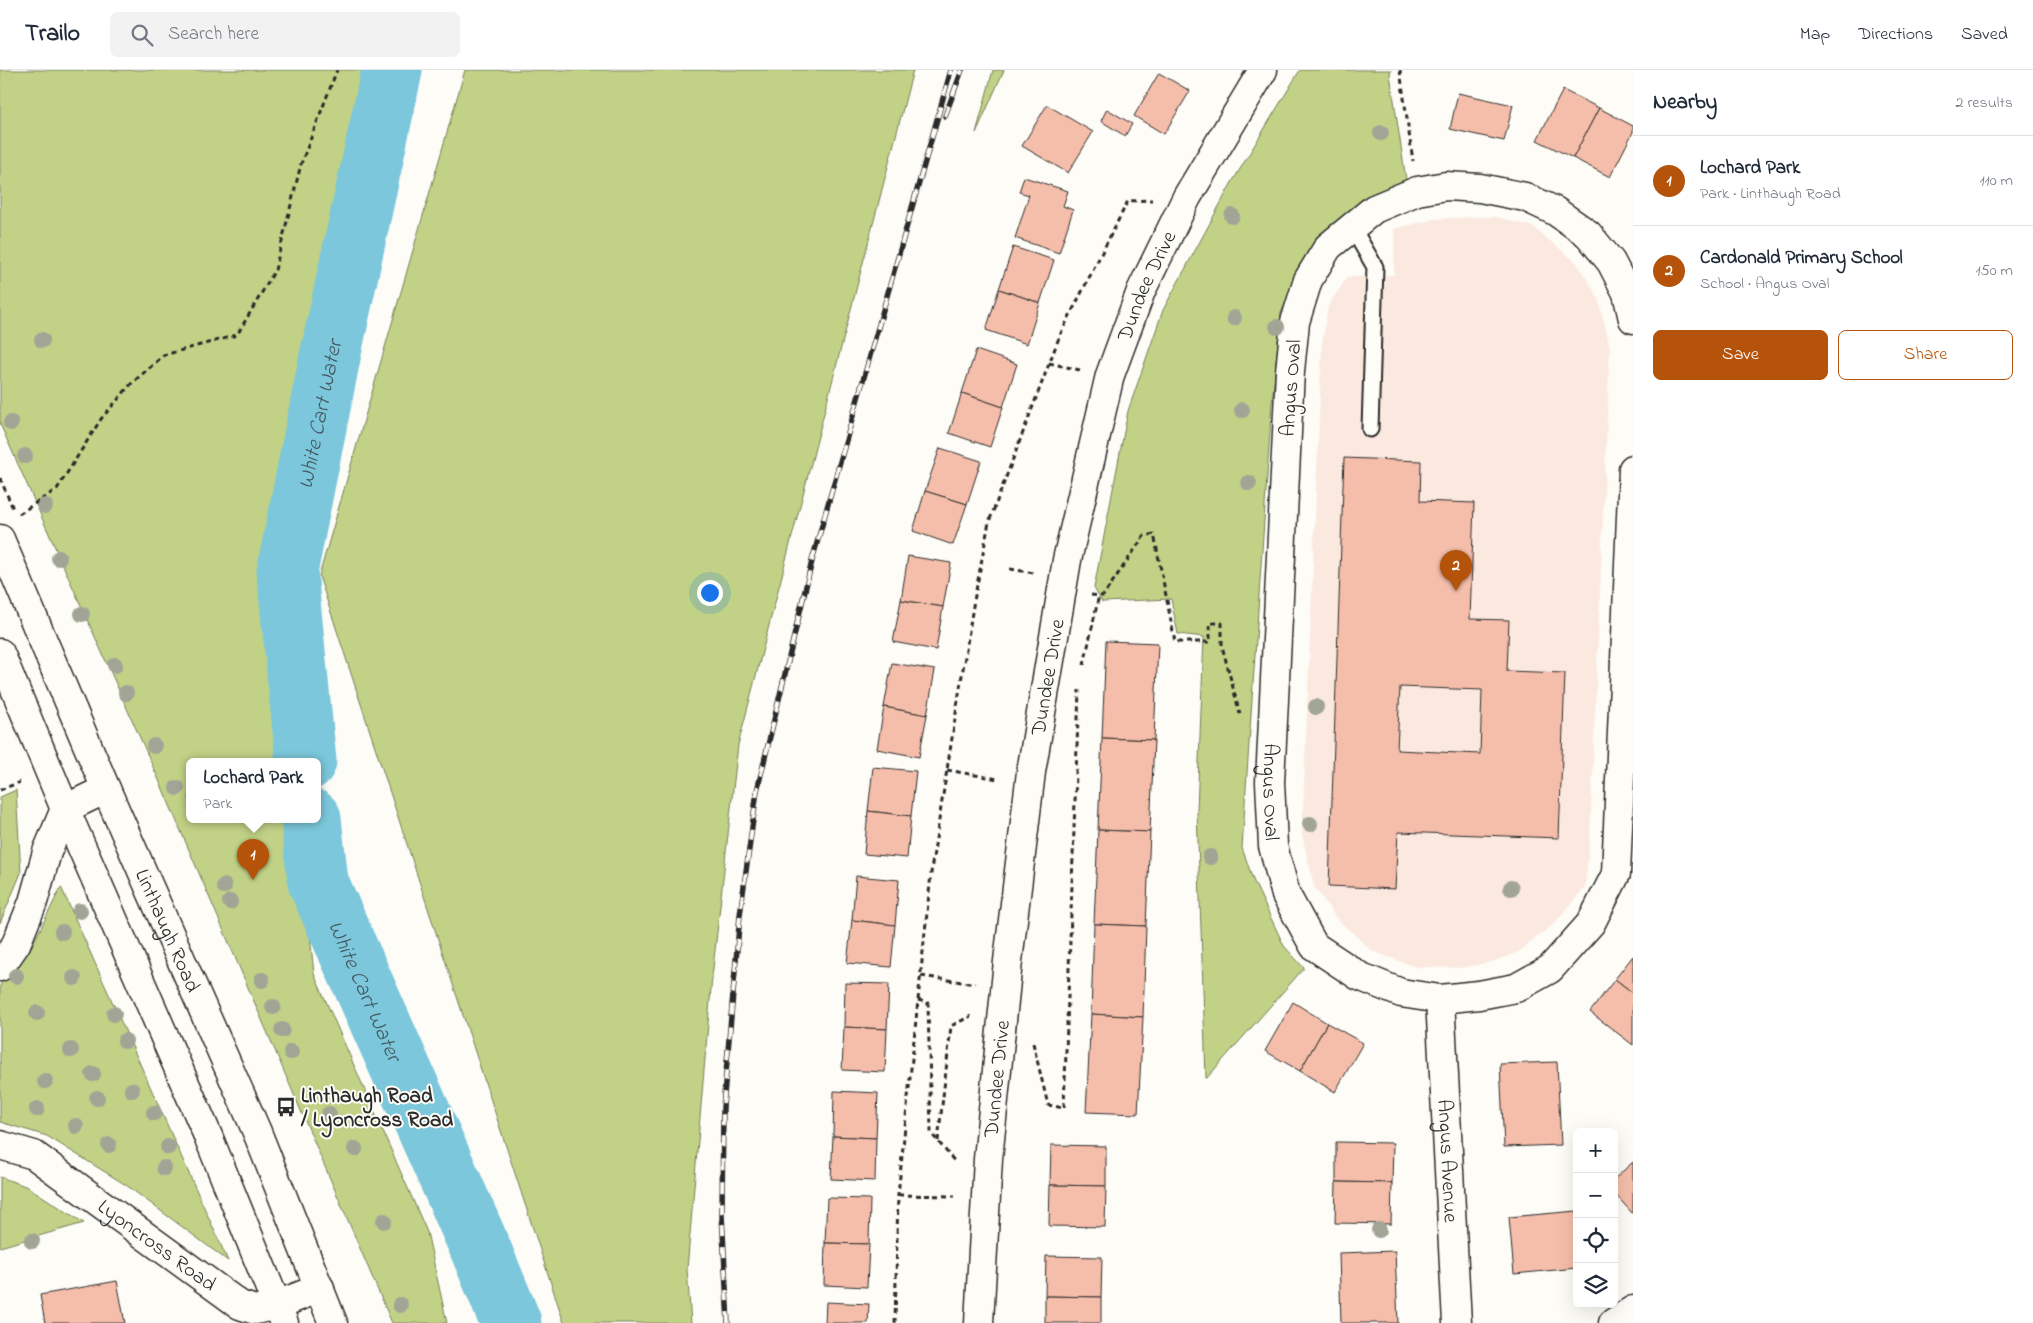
<!DOCTYPE html>
<html lang="en">
<head>
<meta charset="utf-8">
<style>
  body { margin:0; font-family:"Indie Flower",sans-serif; background:#f2f2f3; color:#1f2937 }
  .controls { position:absolute; right:15px; bottom:15px; display:grid; overflow:hidden; border-radius:8px; box-shadow:0 5px 20px #0002 }
  .controls button { width:45px; height:45px; display:grid; place-items:center; padding:0; border:0; border-bottom:1px solid #e0e1e3; background:#fff; color:#1f2937; font:25px sans-serif }
  .you { position:absolute; left:709px; top:522px; width:18px; height:18px; margin:-12px; border:4px solid #fff; border-radius:50%; background:#1a73e8; box-shadow:0 0 0 8px #1a73e833 }
  .badge { display:grid; place-items:center; width:32px; height:32px; border-radius:50%; background:#b45309; color:#fff; font-size:16px; font-weight:700 }
  .pin { position:absolute; translate:-50% -41px; filter:drop-shadow(0 1px 2px #0008) }
  .pin::after { content:''; position:absolute; top:26px; width:18px; height:15px; background:inherit; clip-path:polygon(0 0,100% 0,50% 100%) }
  .popup { position:absolute; left:186px; top:688px; width:135px; height:65px; box-sizing:border-box; display:grid; place-content:center; border-radius:8px; background:#fff; filter:drop-shadow(0 1px 4px #0005); font-size:16px; white-space:nowrap; color:#747a83 }
  .popup b { font-size:19px; color:#1f2937 }
  .popup::after { content:''; position:absolute; left:50%; top:100%; margin-left:-10px; border:10px solid transparent; border-top-color:#fff }
  .list { margin:0; padding:0; list-style:none }
  h2 { display:flex; justify-content:space-between; align-items:center; height:65px; margin:0; padding:0 20px; font-size:21px }
  h2 small { font-size:16px; font-weight:400; color:#747a83 }
  .list li { display:grid; grid-template-columns:32px 1fr auto; gap:15px; align-items:center; box-sizing:border-box; height:90px; padding:0 20px; border-top:1px solid #e0e1e3 }
  .list b { display:block; font-size:19px; white-space:nowrap }
  .list p { margin:0; font-size:16px; white-space:nowrap; color:#747a83 }
  .list em { font-size:16px; font-style:normal; color:#747a83 }
  .actions { display:flex; gap:10px; padding:15px 20px }
  .actions a { flex:1; padding:11px 0; border:1px solid #b45309; border-radius:8px; text-align:center; font-size:18px; color:#b45309 }
  .actions .main { background:#b45309; color:#fff }
  .icon { flex:none; width:28px; height:28px; fill:none; stroke:currentColor; stroke-width:2; stroke-linecap:round; stroke-linejoin:round }
  .map { position:relative; flex:none; width:1633px; height:1253px; overflow:hidden }
  header { display:flex; align-items:center; gap:30px; box-sizing:border-box; height:70px; padding:0 25px; background:#fff; border-bottom:1px solid #e0e1e3 }
  header strong { font-size:24px }
  nav { display:flex; gap:28px; margin-inline-start:auto; font-size:18px }
  .search { width:350px; height:45px; background:#f2f2f3; display:flex; align-items:center; gap:12px; box-sizing:border-box; padding:0 18px; border-radius:8px; color:#747a83; font-size:19px }
  main { display:flex }
  aside { flex:1; background:#fff }
  .map>svg:first-child { display:block }
  .built { fill:#fbe9e0 }
  .green { fill:#c1d286; stroke:#767e58 }
  .lines { fill:none; stroke-linecap:round; stroke-linejoin:round }
  .river { stroke:#7bc7db; stroke-width:61 }
  .building { fill:#f5beaa; stroke:#2b2b2b; fill-rule:evenodd }
  .lane-casing { stroke:#2b2b2b; stroke-width:19 }
  .street-casing { stroke:#2b2b2b; stroke-width:31 }
  .secondary-casing { stroke:#2b2b2b; stroke-width:31 }
  .path { stroke:#2b2b2b; stroke-width:3; stroke-dasharray:5 4; stroke-linecap:butt }
  .lane { stroke:#fdfcf7; stroke-width:15 }
  .street { stroke:#fdfcf7; stroke-width:28 }
  .secondary { stroke:#fdfcf7; stroke-width:28 }
  .rail-casing { stroke:#2b2b2b; stroke-width:5.5 }
  .rail { stroke:#fdfcf7; stroke-width:4; stroke-dasharray:11; stroke-linecap:butt }
  .tree { fill:#a2a596 }
  .labels { text-anchor:middle; stroke-width:4; stroke-linejoin:round; paint-order:stroke }
  .street-label { font-size:21px; fill:#2b2b2b; stroke:#fdfcf7 }
  .poi-label { font-size:21px; font-weight:bold; fill:#2b2b2b; stroke:#fdfcf7; text-anchor:start }
  .water-label { font-size:22px; font-style:italic; fill:#435a60; stroke:#fdfcf7 }
</style>
</head>
<body>
<header>
<strong>Trailo</strong>
<div class="search"><svg class="icon" aria-label="search" viewBox="0 0 24 24"><circle cx="10" cy="10" r="6"/><path d="M15 15l6 6"/></svg>Search here</div>
<nav><a>Map</a><a>Directions</a><a>Saved</a></nav>
</header>
<main>
<div class="map">
<svg width="1633" height="1253" viewBox="0 0 1633 1253">
  <rect width="100%" height="100%" fill="#fdfcf7"/>
  <filter id="ink" filterUnits="userSpaceOnUse"><feTurbulence type="fractalNoise" baseFrequency=".02" numOctaves="2"/><feDisplacementMap in="SourceGraphic" scale="10" xChannelSelector="R" yChannelSelector="G"/><feConvolveMatrix kernelMatrix="1 2 1 2 8 2 1 2 1" color-interpolation-filters="sRGB"/></filter>
  <g filter="url(#ink)">
    <path class="built" d="M1474,147H1497L1533,157L1576,192L1598,227L1610,277L1590,768L1585,817L1555,853L1518,882L1492,892L1461,898L1416,897L1372,881L1336,848L1314,816L1302,765L1322,274L1328,236L1347,207L1394,205V159L1434,149Z"/>
    <g class="green">
      <path d="M0,0H379L273,513L292,691H189V749H298L314,904L427,1162L447,1253H392L162,717L0,354Z"/>
      <path d="M465,0H913L738,675L712,907L687,1199L691,1253H564L319,506Z"/>
      <path d="M993,0H1004L976,63Z"/>
      <path d="M1300,0H1391L1390,4L1406,110L1353,144L1305,189L1281,243L1272,332L1242,778L1254,812L1284,876L1304,898L1206,1009L1197,740L1204,567L1178,564L1171,529L1102,532L1094,518L1128,341L1163,240L1231,114Z"/>
      <path d="M16,720L21,803L0,853V727Z"/>
      <path d="M61,817L228,1191L126,1115L47,1066L0,1052V915L32,876Z"/>
      <path d="M0,1107L28,1117L84,1153L0,1177Z"/>
    </g>
    <g class="lines">
      <g class="river">
        <path id="s1" d="M306,691L287,502L331,282L392,0"/>
        <path id="s2" d="M311,749L318,812L478,1173L511,1253"/>
      </g>
    </g>
    <g class="building">
      <path d="M1159,3L1190,21L1164,64L1134,46Z"/>
      <path d="M1563,20L1599,38L1573,88L1537,70Z"/>
      <path d="M1458,23L1513,35L1504,71L1450,59Z"/>
      <path d="M1047,35L1093,62L1068,103L1022,76Z"/>
      <path d="M1599,38L1633,56V62L1610,107L1573,88Z"/>
      <path d="M1107,39L1132,54L1125,66L1101,51Z"/>
      <path d="M1024,107L1068,121L1063,136L1073,140L1059,183L1015,168L1029,125L1019,122Z"/>
      <path d="M1013,177L1054,190L1040,233L999,219Z"/>
      <path d="M999,219L1040,233L1027,274L986,260Z"/>
      <path d="M976,280L1017,294L1003,337L962,323Z"/>
      <path d="M962,323L1003,337L990,377L949,363Z"/>
      <path d="M940,378L981,391L967,434L925,421Z"/>
      <path d="M1344,388L1421,391L1420,431L1474,433L1470,549L1509,550L1507,601L1565,603L1559,768L1398,762L1395,819L1329,816ZM1400,617L1482,620L1480,684L1397,680Z"/>
      <path d="M925,421L967,434L953,475L913,461Z"/>
      <path d="M908,486L951,493L943,537L901,530Z"/>
      <path d="M901,530L943,537L936,580L893,572Z"/>
      <path d="M1106,571L1158,573L1154,670L1102,668Z"/>
      <path d="M892,593L935,600L927,645L884,637Z"/>
      <path d="M884,637L927,645L919,687L877,679Z"/>
      <path d="M1102,668L1154,670L1150,762L1098,760Z"/>
      <path d="M873,697L916,701L911,746L868,741Z"/>
      <path d="M868,741L911,746L907,788L864,784Z"/>
      <path d="M1098,760L1150,762L1146,856L1094,854Z"/>
      <path d="M856,806L899,810L895,855L852,850Z"/>
      <path d="M852,850L895,855L891,897L847,893Z"/>
      <path d="M1094,854L1146,856L1143,947L1091,944Z"/>
      <path d="M1633,886V923L1615,909Z"/>
      <path d="M1615,909L1633,923V975L1590,942Z"/>
      <path d="M845,913L889,914L887,959L844,957Z"/>
      <path d="M1293,932L1327,953L1300,1001L1265,981Z"/>
      <path d="M1091,944L1143,947L1138,1044L1086,1042Z"/>
      <path d="M1327,953L1363,973L1335,1022L1300,1001Z"/>
      <path d="M844,957L887,959L885,1002L842,1000Z"/>
      <path d="M1557,992L1561,1075L1504,1077L1500,994Z"/>
      <path d="M834,1021L878,1023L876,1068L833,1066Z"/>
      <path d="M833,1066L876,1068L875,1111L831,1109Z"/>
      <path d="M1336,1072L1393,1073L1392,1113L1336,1112Z"/>
      <path d="M1051,1075L1106,1076V1116L1050,1115Z"/>
      <path d="M1633,1092V1144L1614,1123V1109Z"/>
      <path d="M1336,1112L1392,1113L1391,1154L1335,1153Z"/>
      <path d="M1050,1115L1106,1116L1105,1157L1049,1156Z"/>
      <path d="M827,1128L870,1129L869,1174L825,1173Z"/>
      <path d="M1577,1141V1198L1514,1204L1509,1147Z"/>
      <path d="M825,1173L869,1174L867,1217L824,1215Z"/>
      <path d="M1395,1181L1398,1253H1341L1339,1183Z"/>
      <path d="M1046,1186L1102,1187L1101,1227L1045,1226Z"/>
      <path d="M117,1211L125,1253H45L40,1225Z"/>
      <path d="M1045,1226L1101,1227V1253H1045Z"/>
      <path d="M826,1232L869,1234L868,1253H825Z"/>
    </g>
    <g class="lines">
      <defs>
        <path id="lane" d="M1352,157L1375,197L1370,359"/>
        <g id="street">
          <path id="s3" d="M1633,249L1627,223L1611,192L1588,164L1555,141L1525,127L1480,118L1446,116L1417,121L1374,139L1328,177L1308,210L1295,252L1290,301L1270,712L1273,776L1286,825L1314,876L1359,906L1401,923L1440,929L1479,925L1516,918L1550,899L1591,853L1616,804L1633,399"/>
          <path d="M65,739L106,719"/>
          <path id="s4" d="M1440,929L1457,1253"/>
          <path d="M277,1235L320,1218"/>
          <path id="s5" d="M979,1253L988,1089L1008,891L1031,702L1067,490L1110,305L1141,221L1187,127L1263,0"/>
          <path d="M1613,1253L1633,1240"/>
        </g>
        <g id="secondary">
          <path id="s6" d="M0,469L106,719L257,1062L333,1253"/>
          <path d="M0,583L65,739L208,1066L284,1253"/>
          <path d="M0,897L16,874L33,832L47,782L65,739"/>
          <path id="s7" d="M0,1075L34,1085L240,1235L255,1240L277,1235"/>
        </g>
      </defs>
      <use href="#lane" class="lane-casing"/>
      <use href="#street" class="street-casing"/>
      <use href="#secondary" class="secondary-casing"/>
      <g class="path">
        <path d="M1400,0L1413,91"/>
        <path d="M1049,293L1080,300"/>
        <path d="M0,408L14,441"/>
        <path d="M19,444L57,419L101,349L132,313L164,285L237,265L275,200L301,94L337,0"/>
        <path d="M1010,499L1034,503"/>
        <path d="M1091,525L1103,526L1144,466L1154,464L1175,572H1210V553H1222V576L1240,644"/>
        <path d="M1084,595L1099,525"/>
        <path d="M947,700L998,709"/>
        <path d="M0,720L20,712"/>
        <path d="M921,906L975,914"/>
        <path d="M918,930L928,933L931,1063L956,1093"/>
        <path d="M1033,973L1048,1035L1064,1038L1079,620"/>
        <path d="M938,1071L951,956L971,946"/>
        <path d="M898,1125L955,1126"/>
        <path d="M895,1253L898,1125L932,794L973,536L989,452L1060,265L1128,131L1152,130"/>
      </g>
      <use href="#lane" class="lane"/>
      <use href="#street" class="street"/>
      <use href="#secondary" class="secondary"/>
      <defs>
        <g id="rail">
          <path d="M945,46L962,0"/>
          <path d="M728,1253L722,1145L723,1037L740,845L757,721L813,487L951,0"/>
        </g>
      </defs>
      <use href="#rail" class="rail-casing"/>
      <use href="#rail" class="rail"/>
    </g>
    <g class="tree">
      <circle cx="1381" cy="63" r="8"/>
      <circle cx="1232" cy="146" r="8"/>
      <circle cx="1234" cy="248" r="8"/>
      <circle cx="1277" cy="257" r="8"/>
      <circle cx="42" cy="270" r="8"/>
      <circle cx="1242" cy="340" r="8"/>
      <circle cx="11" cy="353" r="8"/>
      <circle cx="25" cy="386" r="8"/>
      <circle cx="1249" cy="413" r="8"/>
      <circle cx="45" cy="436" r="8"/>
      <circle cx="59" cy="488" r="8"/>
      <circle cx="82" cy="544" r="8"/>
      <circle cx="115" cy="595" r="8"/>
      <circle cx="126" cy="623" r="8"/>
      <circle cx="1316" cy="637" r="8"/>
      <circle cx="154" cy="676" r="8"/>
      <circle cx="177" cy="718" r="8"/>
      <circle cx="1310" cy="754" r="8"/>
      <circle cx="1210" cy="787" r="8"/>
      <circle cx="224" cy="816" r="8"/>
      <circle cx="1511" cy="818" r="8"/>
      <circle cx="230" cy="832" r="8"/>
      <circle cx="80" cy="841" r="8"/>
      <circle cx="62" cy="862" r="8"/>
      <circle cx="16" cy="906" r="8"/>
      <circle cx="74" cy="908" r="8"/>
      <circle cx="262" cy="910" r="8"/>
      <circle cx="273" cy="937" r="8"/>
      <circle cx="37" cy="943" r="8"/>
      <circle cx="114" cy="944" r="8"/>
      <circle cx="282" cy="960" r="8"/>
      <circle cx="125" cy="971" r="8"/>
      <circle cx="71" cy="980" r="8"/>
      <circle cx="291" cy="982" r="8"/>
      <circle cx="93" cy="1004" r="8"/>
      <circle cx="45" cy="1011" r="8"/>
      <circle cx="132" cy="1020" r="8"/>
      <circle cx="97" cy="1028" r="8"/>
      <circle cx="37" cy="1039" r="8"/>
      <circle cx="154" cy="1043" r="8"/>
      <circle cx="329" cy="1044" r="8"/>
      <circle cx="76" cy="1056" r="8"/>
      <circle cx="109" cy="1075" r="8"/>
      <circle cx="168" cy="1077" r="8"/>
      <circle cx="355" cy="1079" r="8"/>
      <circle cx="164" cy="1098" r="8"/>
      <circle cx="384" cy="1151" r="8"/>
      <circle cx="1379" cy="1160" r="8"/>
      <circle cx="32" cy="1171" r="8"/>
      <circle cx="400" cy="1235" r="8"/>
    </g>
  </g>
  <defs>
    <symbol id="bus-bare" viewBox="-9 -9 18 18"><path d="M-5-6H5V4H4V6H2V4H-2V6H-4V4H-5ZM-3.5-4V0h7V-4ZM-3.5 1.2v1.5H-2V1.2ZM2 1.2v1.5H3.5V1.2Z" fill="#2b2b2b" stroke="#fdfcf7" stroke-width="2.5" paint-order="stroke"/></symbol>
  </defs>
  <g fill-rule="evenodd">
    <use href="#bus-bare" x="272" y="1023" width="28" height="28"/>
  </g>
  <g class="labels">
    <g class="street-label">
      <text dy="7" stroke="none"><textPath href="#s5" startOffset="1055">Dundee Drive</textPath></text>
      <text transform="translate(1290 318) rotate(-86)" y="7">Angus Oval</text>
      <text dy="7" stroke="none"><textPath href="#s5" startOffset="650">Dundee Drive</textPath></text>
      <text dy="7" stroke="none"><textPath href="#s3" startOffset="940">Angus Oval</textPath></text>
      <text dy="7" stroke="none"><textPath href="#s6" startOffset="426">Linthaugh Road</textPath></text>
      <text dy="7" stroke="none"><textPath href="#s5" startOffset="245">Dundee Drive</textPath></text>
      <text dy="7" stroke="none"><textPath href="#s4" startOffset="162">Angus Avenue</textPath></text>
      <text dy="7" stroke="none"><textPath href="#s7" startOffset="188">Lyoncross Road</textPath></text>
    </g>
    <g class="poi-label">
      <text x="301" y="1032">Linthaugh Road<tspan x="301" dy="24">/ Lyoncross Road</tspan></text>
    </g>
    <g class="water-label">
      <text dy="8" stroke="none"><textPath href="#s1" startOffset="351">White Cart Water</textPath></text>
      <text dy="8" stroke="none"><textPath href="#s2" startOffset="182">White Cart Water</textPath></text>
    </g>
  </g>
</svg>
<div class="controls">
<button>+</button>
<button>−</button>
<button><svg class="icon" aria-label="locate" viewBox="0 0 24 24"><circle cx="12" cy="12" r="6"/><path d="M12 2v4M12 18v4M2 12h4M18 12h4"/></svg></button>
<button><svg class="icon" aria-label="layers" viewBox="0 0 24 24"><path d="M12 4l9 5-9 5-9-5zM3 14l9 5 9-5"/></svg></button>
</div>
<div class="you"></div>
<div class="pin badge" style="left:253px;top:810px">1</div>
<div class="popup"><b>Lochard Park</b>Park</div>
<div class="pin badge" style="left:1456px;top:521px">2</div>
</div>
<aside>
<h2>Nearby<small>2 results</small></h2>
<ul class="list">
<li><span class="badge">1</span><div><b>Lochard Park</b><p>Park · Linthaugh Road</p></div><em>110 m</em></li>
<li><span class="badge">2</span><div><b>Cardonald Primary School</b><p>School · Angus Oval</p></div><em>150 m</em></li>
</ul>
<div class="actions"><a class="main">Save</a><a>Share</a></div>
</aside>
</main>
</body>
</html>
